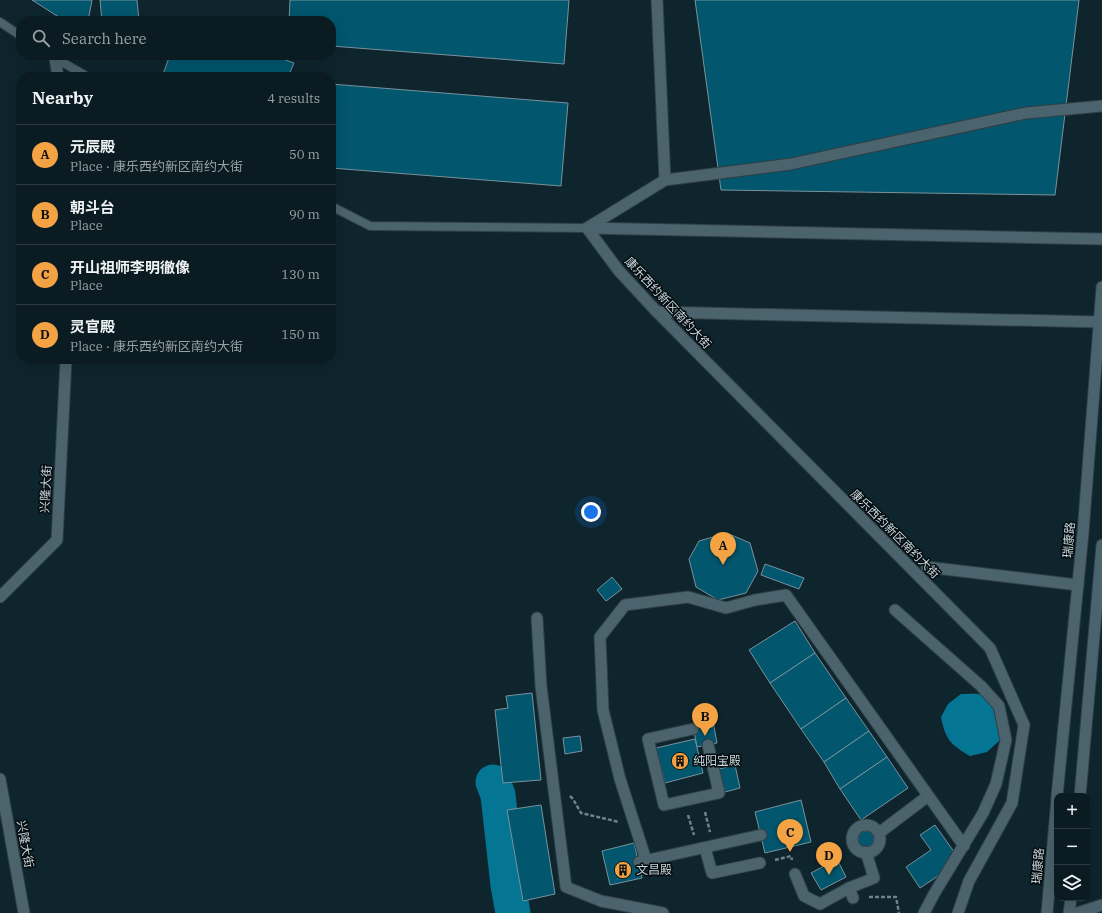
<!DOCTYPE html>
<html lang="en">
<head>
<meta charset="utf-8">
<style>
  body { margin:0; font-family:"IBM Plex Serif","Noto Sans SC",serif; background:#13252a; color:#f1f3f6 }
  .controls { position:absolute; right:12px; bottom:12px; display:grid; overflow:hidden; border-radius:8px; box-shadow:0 4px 16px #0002 }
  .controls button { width:36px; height:36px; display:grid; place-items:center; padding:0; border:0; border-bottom:1px solid #2a3a40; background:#0a1c22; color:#f1f3f6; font:20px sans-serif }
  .you { position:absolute; left:591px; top:512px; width:14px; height:14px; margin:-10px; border:3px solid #fff; border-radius:50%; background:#1a73e8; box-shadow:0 0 0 6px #1a73e833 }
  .badge { display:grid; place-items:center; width:26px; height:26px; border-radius:50%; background:#f4a344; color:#111; font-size:13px; font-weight:700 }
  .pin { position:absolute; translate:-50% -33px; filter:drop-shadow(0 1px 2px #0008) }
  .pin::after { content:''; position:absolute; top:21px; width:14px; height:12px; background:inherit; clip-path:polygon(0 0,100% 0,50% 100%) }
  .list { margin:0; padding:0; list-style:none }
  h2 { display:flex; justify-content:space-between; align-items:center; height:52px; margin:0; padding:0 16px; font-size:17px }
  h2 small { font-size:13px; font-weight:400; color:#99a1a5 }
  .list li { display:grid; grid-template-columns:26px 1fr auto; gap:12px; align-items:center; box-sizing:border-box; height:60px; padding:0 16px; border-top:1px solid #2a3a40 }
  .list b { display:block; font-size:15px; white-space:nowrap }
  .list p { margin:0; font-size:13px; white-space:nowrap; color:#99a1a5 }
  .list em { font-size:13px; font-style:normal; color:#99a1a5 }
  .icon { flex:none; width:22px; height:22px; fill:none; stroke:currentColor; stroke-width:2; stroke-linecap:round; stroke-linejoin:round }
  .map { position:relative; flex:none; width:1102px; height:913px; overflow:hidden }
  .search { position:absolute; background:#0a1c22; box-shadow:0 4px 16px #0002; left:16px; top:16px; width:320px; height:44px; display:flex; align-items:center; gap:10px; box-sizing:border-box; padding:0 14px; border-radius:16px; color:#99a1a5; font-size:15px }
  .panel { position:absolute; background:#0a1c22; box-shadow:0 4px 16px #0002; left:16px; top:72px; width:320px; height:292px; border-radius:16px }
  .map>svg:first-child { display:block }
  .water { fill:#047694 }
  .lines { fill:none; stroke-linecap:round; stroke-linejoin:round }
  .river { stroke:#047694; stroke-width:35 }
  .building { fill:#02566d; stroke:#79929c }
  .service-casing { stroke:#303e45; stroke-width:10 }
  .pedestrian-casing { stroke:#303e45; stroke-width:13 }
  .minor-casing { stroke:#303e45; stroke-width:13 }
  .secondary-casing { stroke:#303e45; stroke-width:13 }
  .path { stroke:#708389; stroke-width:2.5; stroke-dasharray:4 2; stroke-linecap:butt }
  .service { stroke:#4b636c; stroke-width:8 }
  .pedestrian { stroke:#4b636c; stroke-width:11 }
  .minor { stroke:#4b636c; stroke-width:11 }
  .secondary { stroke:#4b636c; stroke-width:11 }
  .labels { text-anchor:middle; stroke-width:3; stroke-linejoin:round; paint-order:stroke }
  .street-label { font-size:12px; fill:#c9d7dc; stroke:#040c10 }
  .poi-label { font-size:12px; fill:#c9d7dc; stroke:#040c10; text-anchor:start }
</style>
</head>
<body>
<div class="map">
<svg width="1102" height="913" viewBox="0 0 1102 913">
  <rect width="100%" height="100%" fill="#0e252d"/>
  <path class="water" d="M961,694C967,694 977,693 983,695C998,701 1000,727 1000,740L987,752L970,756C951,745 945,739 941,717L948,704Z"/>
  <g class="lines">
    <path class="river" d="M493,782L498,795L508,885L513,913"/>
  </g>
  <g class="building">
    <path d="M32,0H92L88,21H65Z"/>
    <path d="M100,0H137L139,21H102Z"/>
    <path d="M290,0H569L564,64L331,46V21H289Z"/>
    <path d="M695,0H1079L1055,195L721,190Z"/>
    <path d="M170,55H272L294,63L288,77H162Z"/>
    <path d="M331,84L568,103L561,186L331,168Z"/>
    <path d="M727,533L750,543L758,571L746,593L718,600L696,587L689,559L699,541Z"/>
    <path d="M765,564L804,578L799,589L761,575Z"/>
    <path d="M612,577L622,589L606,601L597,590Z"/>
    <path d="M795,621L815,653L770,683L749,650Z"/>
    <path d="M815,653L846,698L801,729L770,683Z"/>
    <path d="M532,693L541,780L503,783L495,710L508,708L506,696Z"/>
    <path d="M846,698L869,731L824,762L801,729Z"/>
    <path d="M713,721L717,743L697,747L693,726Z"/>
    <path d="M869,731L887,757L840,789L824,762Z"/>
    <path d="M580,736L582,751L565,754L563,738Z"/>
    <path d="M695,739L703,773L665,783L656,748Z"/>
    <path d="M887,757L908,788L861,820L840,789Z"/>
    <path d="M735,765L740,788L725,792L719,769Z"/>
    <path d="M801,800L811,842L765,853L755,812Z"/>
    <path d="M541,805L555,894L523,901L507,810Z"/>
    <path d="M935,825L957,856L944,865L947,870L920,888L906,867L931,850L920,835Z"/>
    <circle cx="866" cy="839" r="8"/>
    <path d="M634,843L642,878L610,885L602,851Z"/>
    <path d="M837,859L846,877L821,890L811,873Z"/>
  </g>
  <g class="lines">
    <defs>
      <g id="service">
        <path d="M0,22L21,36"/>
        <path d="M50,55L88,77"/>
        <path d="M331,206L370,226L587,228"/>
      </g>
      <g id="pedestrian">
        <path d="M895,610L981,686L999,706L1006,740L996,784L983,813L934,894L924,913"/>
        <path d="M537,618L541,686L566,887L601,901L663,913"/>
        <path d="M693,729L648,739L664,805L719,793L708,745"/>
        <circle cx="866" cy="839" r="14"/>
        <path d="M879,833L928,796"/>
        <path d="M705,848L712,873L760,863"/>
        <path d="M646,860L620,779L603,710L600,637L625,605L688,597L726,608L755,600L786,595L964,846"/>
        <path d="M639,862L761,835"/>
        <path d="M795,874L804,896L820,904L849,888L853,898"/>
        <path d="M849,888L874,878L866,852"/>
      </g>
      <g id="minor">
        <path d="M657,0L665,180"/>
        <path d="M55,58L58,77"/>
        <path d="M587,228L619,271L657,312L990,648L1024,725L1012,803L969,881L958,913"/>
        <path d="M587,228L665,180L791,164L1026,113L1102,106"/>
        <path d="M587,228L1102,239"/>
        <path d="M657,312L1099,322"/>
        <path d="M927,567L1078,585"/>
        <path d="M0,597L57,540L66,359"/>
        <path d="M0,779L24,913"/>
        <path d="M1077,913L1102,905"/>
      </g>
      <g id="secondary">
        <path d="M1057,796L1083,533L1102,287"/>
        <path d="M1080,796L1102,545"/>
        <path d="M1047,913L1057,798"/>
        <path d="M1069,913L1071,898"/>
      </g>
    </defs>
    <use href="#service" class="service-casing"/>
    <use href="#pedestrian" class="pedestrian-casing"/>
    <use href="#minor" class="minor-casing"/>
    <use href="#secondary" class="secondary-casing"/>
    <g class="path">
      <path d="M570,796L573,799L581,813L619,822"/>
      <path d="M705,812L710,832"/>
      <path d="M688,815L694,835"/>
      <path d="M775,860L791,856L792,860"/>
      <path d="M869,897H896L899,913"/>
    </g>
    <use href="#service" class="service"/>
    <use href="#pedestrian" class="pedestrian"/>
    <use href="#minor" class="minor"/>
    <use href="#secondary" class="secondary"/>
  </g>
  <defs>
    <symbol id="building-disc" viewBox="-11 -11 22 22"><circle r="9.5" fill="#f4a344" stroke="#040c10"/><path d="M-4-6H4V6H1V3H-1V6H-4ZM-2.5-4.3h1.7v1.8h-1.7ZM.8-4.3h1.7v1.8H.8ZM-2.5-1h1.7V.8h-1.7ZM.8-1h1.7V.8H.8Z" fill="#111"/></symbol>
  </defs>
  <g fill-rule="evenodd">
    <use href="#building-disc" x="670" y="751" width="20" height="20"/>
    <use href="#building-disc" x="613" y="860" width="20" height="20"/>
  </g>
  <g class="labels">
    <g class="street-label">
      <text transform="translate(668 303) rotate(47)" y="4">康乐西约新区南约大街</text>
      <text transform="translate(46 489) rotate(-87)" y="4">兴隆大街</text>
      <text transform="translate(895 534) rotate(45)" y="4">康乐西约新区南约大街</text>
      <text transform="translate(1069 540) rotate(-85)" y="4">瑞康路</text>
      <text transform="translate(25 844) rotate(80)" y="4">兴隆大街</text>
      <text transform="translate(1038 866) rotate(-85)" y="4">瑞康路</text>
    </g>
    <g class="poi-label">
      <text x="693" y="765">纯阳宝殿</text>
      <text x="636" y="874">文昌殿</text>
    </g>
  </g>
</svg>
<div class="controls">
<button>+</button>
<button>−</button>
<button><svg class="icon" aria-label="layers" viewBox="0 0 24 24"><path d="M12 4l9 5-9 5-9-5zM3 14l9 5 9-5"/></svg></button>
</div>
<div class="you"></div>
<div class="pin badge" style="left:723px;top:565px">A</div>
<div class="pin badge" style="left:705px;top:736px">B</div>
<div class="pin badge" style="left:790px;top:852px">C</div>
<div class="pin badge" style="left:829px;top:875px">D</div>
<div class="search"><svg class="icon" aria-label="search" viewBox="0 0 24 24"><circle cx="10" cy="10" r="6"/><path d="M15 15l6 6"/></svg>Search here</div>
<section class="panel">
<h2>Nearby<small>4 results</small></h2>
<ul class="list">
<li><span class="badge">A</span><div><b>元辰殿</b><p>Place · 康乐西约新区南约大街</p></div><em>50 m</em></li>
<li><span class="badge">B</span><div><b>朝斗台</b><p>Place</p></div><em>90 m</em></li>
<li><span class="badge">C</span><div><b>开山祖师李明徹像</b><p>Place</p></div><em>130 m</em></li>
<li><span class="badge">D</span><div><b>灵官殿</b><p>Place · 康乐西约新区南约大街</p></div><em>150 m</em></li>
</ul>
</section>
</div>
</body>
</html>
